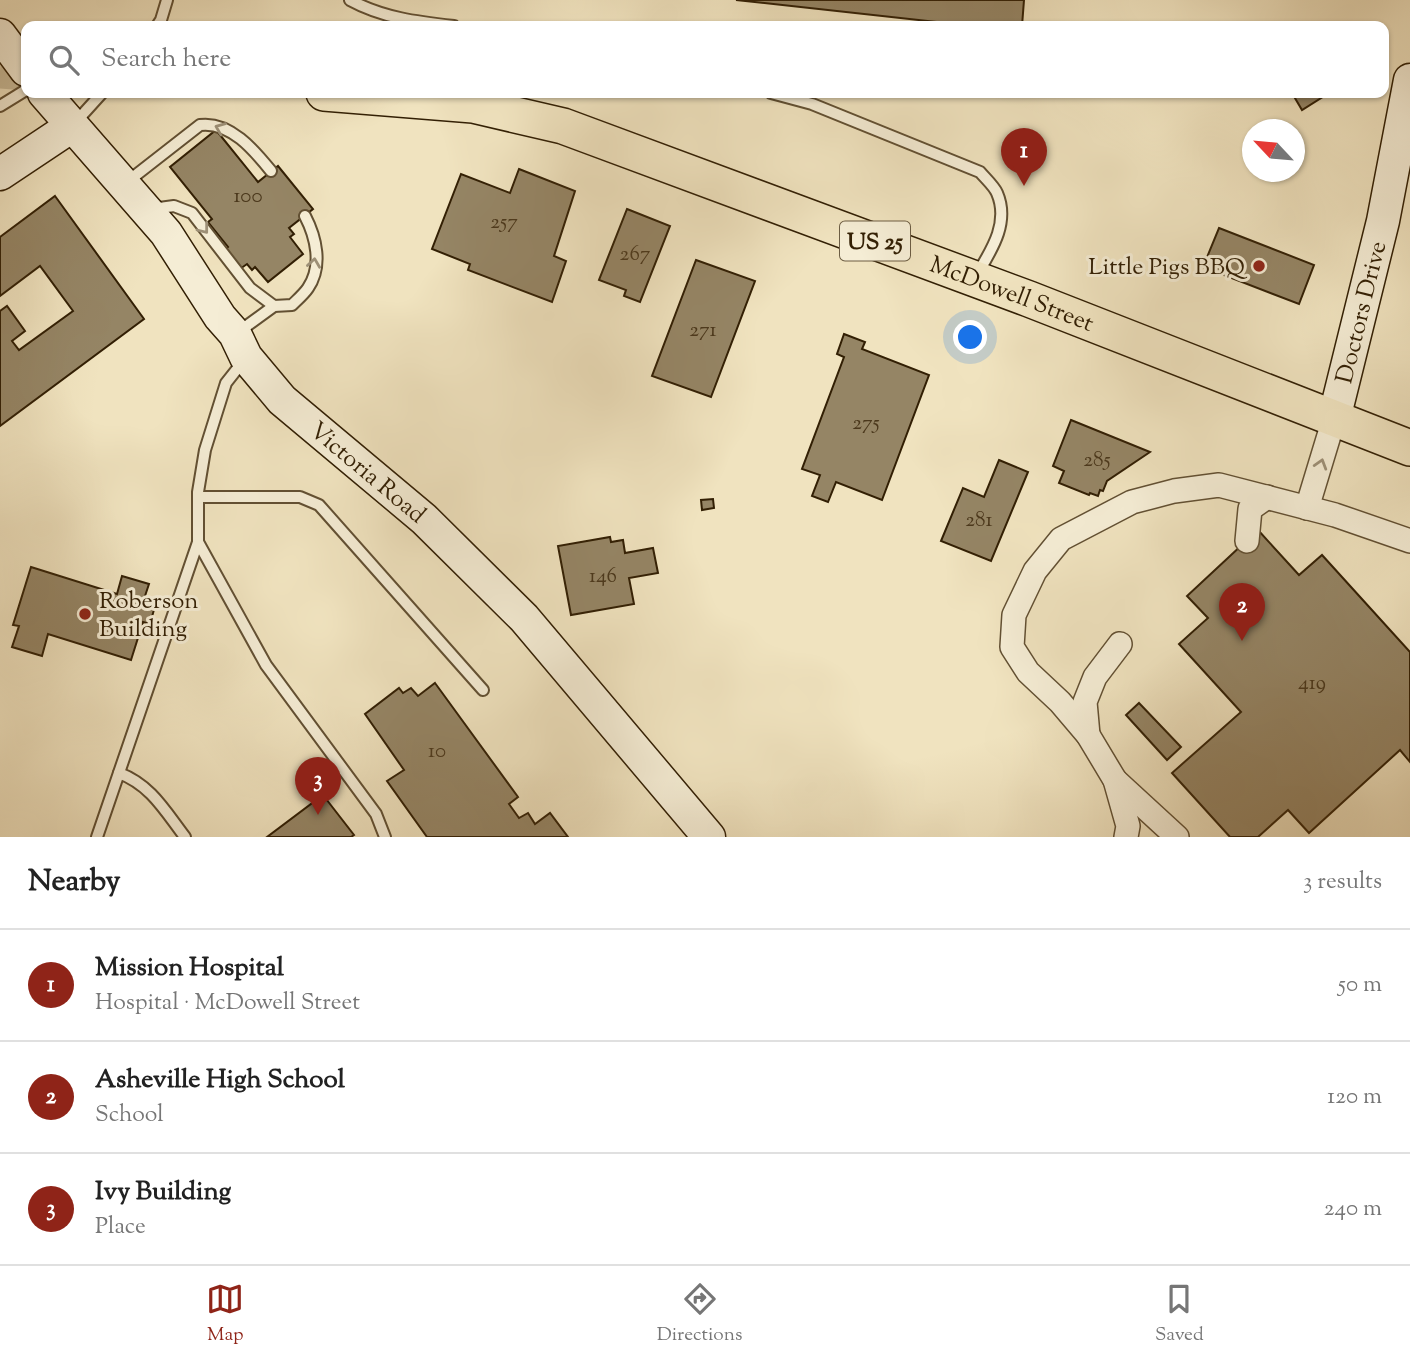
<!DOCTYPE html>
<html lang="en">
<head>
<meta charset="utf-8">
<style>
  body { margin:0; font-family:"Sorts Mill Goudy",serif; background:#f6f6f6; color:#222 }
  .compass { position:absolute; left:1242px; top:119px; width:63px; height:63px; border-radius:50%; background:#fff; box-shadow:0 2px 5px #0004; rotate:296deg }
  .you { position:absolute; left:971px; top:338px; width:24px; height:24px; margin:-18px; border:5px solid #fff; border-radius:50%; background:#1a73e8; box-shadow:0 0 0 10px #1a73e833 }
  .badge { display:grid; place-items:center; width:46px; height:46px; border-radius:50%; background:#8f2418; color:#fff; font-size:23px; font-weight:700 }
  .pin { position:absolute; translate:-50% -58px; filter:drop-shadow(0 2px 4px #0008) }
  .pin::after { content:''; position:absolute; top:37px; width:24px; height:21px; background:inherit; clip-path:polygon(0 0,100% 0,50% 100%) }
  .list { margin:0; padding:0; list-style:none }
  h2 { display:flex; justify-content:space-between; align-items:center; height:91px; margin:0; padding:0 28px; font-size:30px }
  h2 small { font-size:23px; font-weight:400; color:#767676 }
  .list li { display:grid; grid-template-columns:46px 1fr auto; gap:21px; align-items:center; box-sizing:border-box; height:112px; padding:0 28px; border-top:2px solid #e0e0e0 }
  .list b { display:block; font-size:26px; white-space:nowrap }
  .list p { margin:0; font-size:23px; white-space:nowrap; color:#767676 }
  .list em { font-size:23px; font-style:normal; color:#767676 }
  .icon { flex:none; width:38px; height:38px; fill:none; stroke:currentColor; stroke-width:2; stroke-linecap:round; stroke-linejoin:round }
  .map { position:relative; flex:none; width:1410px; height:837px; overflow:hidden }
  .search { position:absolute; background:#fff; box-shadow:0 2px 5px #0004; left:21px; right:21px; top:21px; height:77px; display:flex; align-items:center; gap:18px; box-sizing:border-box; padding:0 24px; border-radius:14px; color:#767676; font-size:26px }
  .sheet { height:427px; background:#fff }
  nav { display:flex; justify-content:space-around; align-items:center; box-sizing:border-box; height:98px; border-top:2px solid #e0e0e0; background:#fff; font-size:19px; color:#767676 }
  nav a { display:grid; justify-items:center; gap:4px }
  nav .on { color:#8f2418 }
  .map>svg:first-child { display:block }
  .building { fill:#958565; stroke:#321f04; stroke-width:2 }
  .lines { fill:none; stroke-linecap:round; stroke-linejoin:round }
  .primary-tunnel { stroke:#cabc9a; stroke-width:35; stroke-dasharray:35 18; stroke-linecap:butt }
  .lane-casing { stroke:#625033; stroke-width:14 }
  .street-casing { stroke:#625033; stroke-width:26 }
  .secondary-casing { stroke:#321f04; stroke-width:35 }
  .primary-casing { stroke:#321f04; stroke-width:38 }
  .lane { stroke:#f5edd5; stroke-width:10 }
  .street { stroke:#f5edd5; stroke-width:23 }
  .secondary { stroke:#f5edd5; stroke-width:32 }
  .primary { stroke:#f0e3bf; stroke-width:35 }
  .oneway { stroke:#9d9077 }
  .poi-dot { fill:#8f2418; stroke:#f5edd5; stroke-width:2.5 }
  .labels { text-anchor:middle; stroke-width:6; stroke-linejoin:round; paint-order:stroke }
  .number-label { font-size:21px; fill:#4b381c }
  .shield { fill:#f5edd5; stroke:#6c5d43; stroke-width:2 }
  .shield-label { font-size:23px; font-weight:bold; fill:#321f04 }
  .poi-label { font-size:24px; fill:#321f04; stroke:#f5edd5; text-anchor:end }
  .street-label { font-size:24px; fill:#321f04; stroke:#f5edd5 }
</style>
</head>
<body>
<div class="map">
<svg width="1410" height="837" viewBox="0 0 1410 837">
  <rect width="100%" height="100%" fill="#f0e3bf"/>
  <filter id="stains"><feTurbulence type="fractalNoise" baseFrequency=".00286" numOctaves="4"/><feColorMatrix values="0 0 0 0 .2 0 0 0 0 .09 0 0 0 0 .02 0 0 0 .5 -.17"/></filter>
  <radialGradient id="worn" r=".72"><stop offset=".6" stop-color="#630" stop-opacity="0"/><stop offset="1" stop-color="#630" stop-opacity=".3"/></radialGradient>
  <g class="building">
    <path d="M736,0H1024L1022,26H973Z"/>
    <path d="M1292,93H1329L1302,110Z"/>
    <path d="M216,130L258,182L278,166L313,209L289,228L294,234L290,237L303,254L268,282L255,267L252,270L247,264L240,269L225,250L228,247L208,222L212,219L170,167Z"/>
    <path d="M519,169L575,191L554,256L566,261L552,302L468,270L470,264L432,249L461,174L510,193Z"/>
    <path d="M55,196L144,319L0,426V311L7,306L25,331L12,341L19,350L73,311L40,266L0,296V237Z"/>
    <path d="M627,209L670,226L640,302L624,296L626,290L599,280Z"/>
    <path d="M1219,228L1314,265L1299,304L1203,267Z"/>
    <path d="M696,260L755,281L711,397L652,376Z"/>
    <path d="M844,334L865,342L862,349L929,375L882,500L836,482L828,502L812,496L820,475L802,469L844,357L837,354Z"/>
    <path d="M1071,420L1150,452L1107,481L1103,491L1100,490L1098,496L1090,493L1089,495L1059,483L1064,471L1053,466Z"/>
    <path d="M999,460L1028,472L991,561L941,541L963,488L984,497Z"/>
    <path d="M713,499L714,508L702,510L701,500Z"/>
    <path d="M1258,530L1299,575L1322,555L1410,652V762L1400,750L1309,833L1288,810L1258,837H1230L1172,773L1241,712L1179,644L1208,618L1187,596Z"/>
    <path d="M610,537L611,542L623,540L625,553L653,548L658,573L629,578L634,604L571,615L558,546Z"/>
    <path d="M31,567L117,594L122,576L149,584L143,602L155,606L150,624L143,622L131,660L48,634L42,656L12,647L19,626L13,625Z"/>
    <path d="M435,683L518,797L509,804L519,818L528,813L535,824L550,813L568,837H427L387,781L404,770L365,714L399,688L403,693L411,688L418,696Z"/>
    <path d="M1139,703L1181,747L1167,760L1126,715Z"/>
    <path d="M323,795L354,835L351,837H267Z"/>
  </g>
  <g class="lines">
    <path class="primary-tunnel" d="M0,71L26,73"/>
    <defs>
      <g id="lane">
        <path d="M350,0C383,18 418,22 454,26"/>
        <path d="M157,26L161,20L167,0"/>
        <path d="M771,93L812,104L980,172C985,178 994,186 997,193C1010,223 991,251 976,276"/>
        <path d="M0,106L26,90"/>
        <path d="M74,124L102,93"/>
        <path d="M127,182L200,125C230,121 254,150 271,171"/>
        <path d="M152,209L174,206L192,213L250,288L274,306"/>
        <path d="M237,333L274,306L292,305C297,300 304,294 308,288C323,266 316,237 305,216"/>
        <path d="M245,359L226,383L205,450L198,492V542L266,665L376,814L385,837"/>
        <path d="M198,497H300L319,505L483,690"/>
        <path d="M119,773C151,785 165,811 185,837"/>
        <path d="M97,837L198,542"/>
      </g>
      <g id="street">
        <path d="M1307,508L1334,419"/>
        <path d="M1247,541L1250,509L1267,497"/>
        <path d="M1088,735L1085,702L1095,677L1120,644"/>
        <path d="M1115,780L1177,837"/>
        <path d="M1126,837L1128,826L1115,780L1088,735L1060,702L1028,672L1012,647L1014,615L1035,571L1061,539L1132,502L1174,491L1219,485L1335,515L1410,541"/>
      </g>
      <g id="secondary">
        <path d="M0,35L26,70"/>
        <path id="s1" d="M44,93L166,233L220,317L235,334L246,357L282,400L424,519L524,618L709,837"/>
        <path d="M0,174L72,126"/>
        <path id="s2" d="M1334,419L1383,221L1410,80"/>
      </g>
      <g id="primary">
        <path id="s3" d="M324,93L473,105L563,126L1029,299L1410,448"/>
      </g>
    </defs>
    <use href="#lane" class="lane-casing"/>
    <use href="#street" class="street-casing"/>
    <use href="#secondary" class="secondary-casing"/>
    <use href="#primary" class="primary-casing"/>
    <use href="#lane" class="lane"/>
    <use href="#street" class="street"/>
    <use href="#secondary" class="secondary"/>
    <use href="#primary" class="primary"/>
  </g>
  <defs><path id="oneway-chevron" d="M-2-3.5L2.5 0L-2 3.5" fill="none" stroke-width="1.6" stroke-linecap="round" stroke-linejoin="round" transform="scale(1.75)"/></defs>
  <g class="oneway">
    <use href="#oneway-chevron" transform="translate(220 128) rotate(-158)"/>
    <use href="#oneway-chevron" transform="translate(204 229) rotate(52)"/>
    <use href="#oneway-chevron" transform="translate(314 263) rotate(-82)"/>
    <use href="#oneway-chevron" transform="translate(1321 464) rotate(-73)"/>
  </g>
  <g class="poi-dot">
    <circle cx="1259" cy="266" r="7"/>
    <circle cx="85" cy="614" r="7"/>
  </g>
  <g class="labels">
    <g class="number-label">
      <text x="248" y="202">100</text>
      <text x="504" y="228">257</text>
      <text x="635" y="260">267</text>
      <text x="703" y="336">271</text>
      <text x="866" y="429">275</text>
      <text x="1097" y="466">285</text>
      <text x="979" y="526">281</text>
      <text x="603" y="582">146</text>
      <text x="1312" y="689">419</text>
      <text x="437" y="757">10</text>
    </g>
    <rect class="shield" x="840" y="221.5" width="70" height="39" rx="5"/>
    <g class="shield-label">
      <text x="875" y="249">US 25</text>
    </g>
    <g class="poi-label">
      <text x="1245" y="274">Little Pigs BBQ</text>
      <text x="99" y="608" text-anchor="start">Roberson<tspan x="99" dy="28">Building</tspan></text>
    </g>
    <g class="street-label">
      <text dy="8" stroke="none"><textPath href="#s3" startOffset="721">McDowell Street</textPath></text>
      <text dy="8" stroke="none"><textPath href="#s2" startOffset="110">Doctors Drive</textPath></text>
      <text dy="8" stroke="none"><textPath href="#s1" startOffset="502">Victoria Road</textPath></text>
    </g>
  </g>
  <rect width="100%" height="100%" filter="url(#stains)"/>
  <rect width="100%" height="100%" fill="url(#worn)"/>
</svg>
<svg class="compass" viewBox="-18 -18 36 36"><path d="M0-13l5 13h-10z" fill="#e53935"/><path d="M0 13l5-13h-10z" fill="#767676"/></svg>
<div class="you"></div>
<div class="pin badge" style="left:1024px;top:186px">1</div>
<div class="pin badge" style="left:1242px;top:641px">2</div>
<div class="pin badge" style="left:318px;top:815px">3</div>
<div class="search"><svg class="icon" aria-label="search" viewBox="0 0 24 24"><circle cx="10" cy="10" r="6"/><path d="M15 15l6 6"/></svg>Search here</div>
</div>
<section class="sheet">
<h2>Nearby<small>3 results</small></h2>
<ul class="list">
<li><span class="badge">1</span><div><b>Mission Hospital</b><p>Hospital · McDowell Street</p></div><em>50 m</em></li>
<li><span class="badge">2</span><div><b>Asheville High School</b><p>School</p></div><em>120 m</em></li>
<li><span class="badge">3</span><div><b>Ivy Building</b><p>Place</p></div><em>240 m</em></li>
</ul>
</section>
<nav>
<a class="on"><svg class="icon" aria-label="map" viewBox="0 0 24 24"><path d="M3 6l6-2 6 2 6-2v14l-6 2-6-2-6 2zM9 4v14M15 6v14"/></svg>Map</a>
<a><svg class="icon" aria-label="directions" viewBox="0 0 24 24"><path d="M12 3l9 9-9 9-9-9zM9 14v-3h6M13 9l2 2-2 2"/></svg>Directions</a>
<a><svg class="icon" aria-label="saved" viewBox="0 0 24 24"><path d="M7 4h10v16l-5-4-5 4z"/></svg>Saved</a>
</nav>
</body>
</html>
